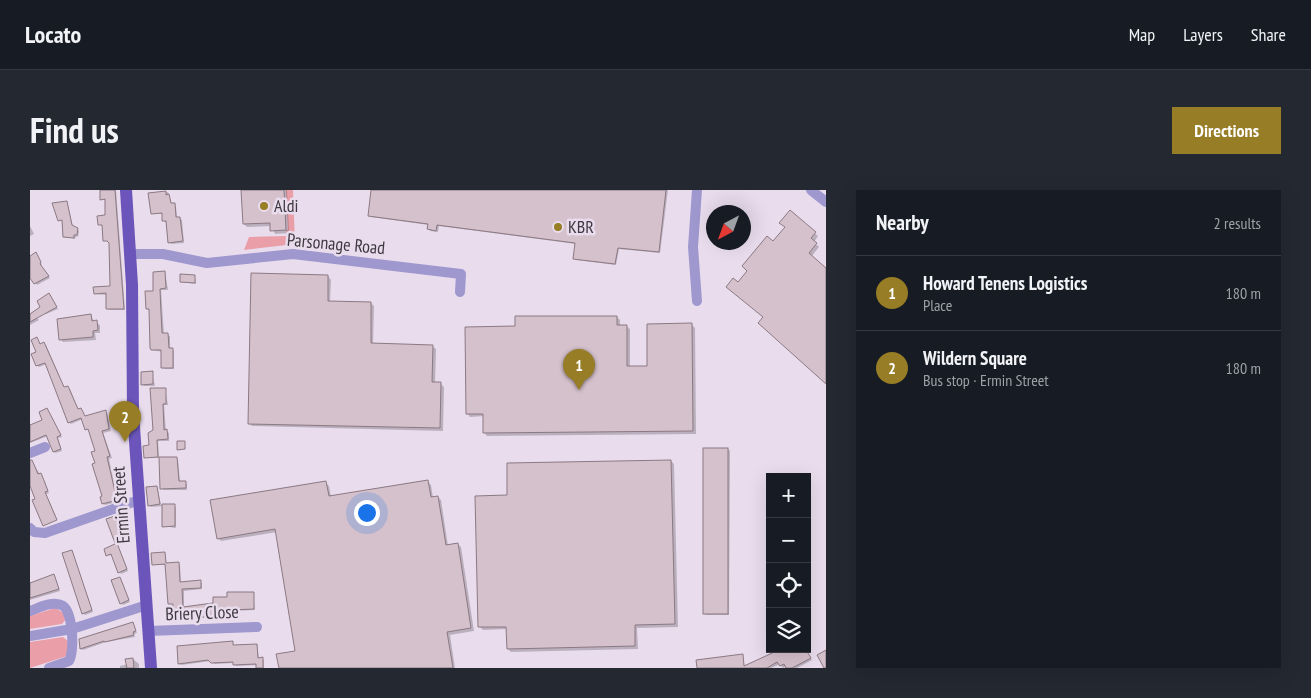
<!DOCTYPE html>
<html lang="en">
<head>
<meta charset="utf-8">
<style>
  body { margin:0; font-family:"PT Sans Narrow",sans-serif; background:#242831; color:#f1f3f6 }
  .controls { position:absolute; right:15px; bottom:15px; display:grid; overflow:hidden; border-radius:0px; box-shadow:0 5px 20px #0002 }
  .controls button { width:45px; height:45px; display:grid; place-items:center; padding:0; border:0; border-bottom:1px solid #363941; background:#171b24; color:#f1f3f6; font:25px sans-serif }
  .compass { position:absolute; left:676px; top:15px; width:45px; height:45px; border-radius:50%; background:#171b24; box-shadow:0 5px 20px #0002; rotate:221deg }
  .you { position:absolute; left:336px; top:322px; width:18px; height:18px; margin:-12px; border:4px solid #fff; border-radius:50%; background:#1a73e8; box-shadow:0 0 0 8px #1a73e833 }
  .badge { display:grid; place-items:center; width:32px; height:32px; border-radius:50%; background:#977d25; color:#fff; font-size:16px; font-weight:700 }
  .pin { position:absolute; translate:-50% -41px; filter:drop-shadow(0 1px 2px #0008) }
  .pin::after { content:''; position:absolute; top:26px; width:18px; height:15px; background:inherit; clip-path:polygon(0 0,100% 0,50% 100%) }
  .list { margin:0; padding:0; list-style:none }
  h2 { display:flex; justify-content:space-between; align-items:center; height:65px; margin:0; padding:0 20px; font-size:21px }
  h2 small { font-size:16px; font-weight:400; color:#9ea1a6 }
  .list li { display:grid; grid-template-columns:32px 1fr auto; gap:15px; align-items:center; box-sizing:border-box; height:75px; padding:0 20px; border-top:1px solid #363941 }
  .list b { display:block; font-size:19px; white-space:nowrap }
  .list p { margin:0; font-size:16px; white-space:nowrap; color:#9ea1a6 }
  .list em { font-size:16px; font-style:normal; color:#9ea1a6 }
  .icon { flex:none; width:28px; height:28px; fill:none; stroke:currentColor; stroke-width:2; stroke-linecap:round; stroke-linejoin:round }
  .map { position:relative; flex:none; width:796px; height:478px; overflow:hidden; border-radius:0px }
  header { display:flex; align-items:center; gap:30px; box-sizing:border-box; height:70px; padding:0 25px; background:#171b24; border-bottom:1px solid #363941 }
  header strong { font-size:24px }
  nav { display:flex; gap:28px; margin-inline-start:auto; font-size:18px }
  .intro { display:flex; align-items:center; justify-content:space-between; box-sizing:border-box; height:120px; padding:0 30px }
  h1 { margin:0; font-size:35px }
  .button { padding:12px 22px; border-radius:0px; background:#977d25; color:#fff; font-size:18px; font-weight:700 }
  main { display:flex; gap:30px; padding:0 30px }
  aside { flex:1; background:#171b24; border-radius:0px; box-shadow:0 5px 20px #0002 }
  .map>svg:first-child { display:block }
  .green { fill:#ea9fa8 }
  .shadow { fill:#0003 }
  .building { fill:#d5c1cc; stroke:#8b7983 }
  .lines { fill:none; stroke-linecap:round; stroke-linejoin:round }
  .minor { stroke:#9f98cf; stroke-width:10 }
  .major { stroke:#6b55ba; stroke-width:12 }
  .poi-dot { fill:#977d25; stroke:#e9dced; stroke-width:2 }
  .labels { text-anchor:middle; stroke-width:5; stroke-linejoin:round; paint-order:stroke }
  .poi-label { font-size:18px; fill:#3e3940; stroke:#e9dced; text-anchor:start }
  .street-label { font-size:18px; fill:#3e3940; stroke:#e9dced }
</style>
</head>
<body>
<header>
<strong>Locato</strong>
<nav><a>Map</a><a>Layers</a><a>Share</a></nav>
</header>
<div class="intro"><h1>Find us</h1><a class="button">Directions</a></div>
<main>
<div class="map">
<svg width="796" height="478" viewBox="0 0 796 478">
  <rect width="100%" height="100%" fill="#e9dced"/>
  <g class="green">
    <path d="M256,0H263L265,54L214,60L219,47L257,46L256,40H258Z"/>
    <path d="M25,418L34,423L36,429L32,434L0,439V426Z"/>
    <path d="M33,447L38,451L37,466L0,478V452Z"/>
  </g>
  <g class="shadow">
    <path d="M70,0H86L95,120H79L77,105L65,104L82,97L79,52L74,50L73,36L69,34L77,26L76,11L71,9Z"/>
    <path d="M212,0H257L259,43L245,44L241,36L217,37L214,34Z"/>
    <path d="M342,0H638L630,63L589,59L586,75L546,70L544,68L546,54L409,36L408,42L400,41L399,35L341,27L339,25Z"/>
    <path d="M138,2L142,15L146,16L147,28L152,30L154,53L141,54L137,33L134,31L133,24L122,23L120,4Z"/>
    <path d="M37,12L43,37L49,41L48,47L46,46L45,49L34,46V32L29,30Z"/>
    <path d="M760,22L788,46L784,52L789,57L781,67L796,80V193L734,128L708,93L756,38Z"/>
    <path d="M0,36L4,44L0,46Z"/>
    <path d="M7,66L12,75L10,76L20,88L7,95L0,86V69Z"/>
    <path d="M135,82L138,100H131L134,144L140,146V159L144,161V179H134L133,162L122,160L120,120L117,119Z"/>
    <path d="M165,86L166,94L151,92Z"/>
    <path d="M298,86L301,90L300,112L341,113L344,116L343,154L402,156L406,159L405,194H411L414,197L413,241L222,236L219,233Z"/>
    <path d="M21,107L28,119L16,124L14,122Z"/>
    <path d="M3,124L9,130L0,135V126Z"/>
    <path d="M61,125L64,132L70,135V143H65L66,150L33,152L30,149Z"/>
    <path d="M587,127L590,130V136H596L600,139V178L618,177L662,135L665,138L666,244L457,246L454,242V226L440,227L437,223L487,137Z"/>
    <path d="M7,149L11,155H16L35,199H40L48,220L51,219L55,227L75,221L77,223L81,241L73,243L82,268L79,269L88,312L75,315L73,313L66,262L60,241L56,239L53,229L41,234L39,232L17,174L9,177L7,175Z"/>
    <path d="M122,183L125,196H114L112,194Z"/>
    <path d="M135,199L138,215H134L136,241L139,243V251H128L129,268H146L148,270L150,292L157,294V300H133L130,268L116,267Z"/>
    <path d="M18,222L32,247L28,248L32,261L25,263L18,246L0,253V237L14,231Z"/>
    <path d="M698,259L700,261L699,425H676L674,423Z"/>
    <path d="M641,271L644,274L648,437L607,438L608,459L481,462L478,459L477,439L453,440L450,437L479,306Z"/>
    <path d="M4,275L15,292L19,303L16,304L27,329L14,334L0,293V276Z"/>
    <path d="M398,292L401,295L403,308L408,307L411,310L418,356L427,354L431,357L444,441L420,445L425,478H250L266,462L247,342L191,351L188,348L296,293L299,296L301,307Z"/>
    <path d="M127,297L131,315L146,317V338L133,336V316L121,317L119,315Z"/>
    <path d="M85,327L95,351L88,354L86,352Z"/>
    <path d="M88,357L98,381L91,384L83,366L78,365Z"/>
    <path d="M42,362L63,422L55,425L53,423Z"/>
    <path d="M134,363L137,374L150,375L151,393H172V399L154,401V418L184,415L199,408L223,403L225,420L201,421L202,425L178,428L146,427L144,415L139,413L136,375H123Z"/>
    <path d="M24,386L30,401L0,410V394Z"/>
    <path d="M89,388L100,412L93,415L91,413Z"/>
    <path d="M102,433L107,443L104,444L105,447L76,452L53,460L51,459L50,456Z"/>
    <path d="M202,453L204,456L227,455L229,469L234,470V478H227V475L206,476L204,473L184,474L181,471L151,475L150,473Z"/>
    <path d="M776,461L782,470L767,478H757L756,476L753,478L750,474L741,478H668L712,466L715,477Z"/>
    <path d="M103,469L109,474V478H90V476L98,474Z"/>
  </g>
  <g class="building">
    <path d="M70,0H85L94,119H76V103L64,104L63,97L80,96L79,53L77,51H73L72,35H68L67,26L75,25V9L70,10Z"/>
    <path d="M211,0H254L256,40L240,41V33L213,34Z"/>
    <path d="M341,0H636L629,62L588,58L585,74L543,69L545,53L407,35L406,41L397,39L398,34L338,26Z"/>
    <path d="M136,1V5L139,4L141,13H145L146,27H150L153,51L138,53L136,31H132V23L121,24L118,3Z"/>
    <path d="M37,11L42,35L48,38L47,45H44V48L33,47L32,30L28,31L22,13Z"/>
    <path d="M760,20L786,42L781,48L787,53L779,63L796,78V194L728,133L733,127L696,97L703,88L708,92L717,81L712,76L737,46L743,51L755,37L749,33Z"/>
    <path d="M6,62L11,72L10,74L19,86L4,94L0,88V66Z"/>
    <path d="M135,81L136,98L130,99L131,123L132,143H138L139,158H143V178H131V160H121L120,158L119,119H116L115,101H123V82Z"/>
    <path d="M221,83L298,85V111L341,112V153L403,155L402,192H411L410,238L218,234Z"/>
    <path d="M150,84L165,85V93L150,92Z"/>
    <path d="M19,103L27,117L0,132V124L10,117L7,111Z"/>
    <path d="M61,124L62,131L67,130L68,140L63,141V147L29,150L27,129Z"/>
    <path d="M485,126H587V135H597V176H617V134L662,133L663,241L453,243V224H436L435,137L485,136Z"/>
    <path d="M7,147L10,154L14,152L34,197L38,196L48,219L51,218L55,226L76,220L79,239L72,241L80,266L77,267L87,310L72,314L70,307L72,306L62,274L65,273L61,262L65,261L58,239L55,240L51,228L38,233L15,173L6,176L1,164L6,162L1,150Z"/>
    <path d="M123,181V194L111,195V182Z"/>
    <path d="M120,198H136V214H133L134,240L137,239L138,249L127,250L128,267L114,268L113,256L119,255L118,243L123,240Z"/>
    <path d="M17,218L31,245L27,247L31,259L23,262L16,245L0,252V235L12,230L9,222Z"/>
    <path d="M147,251H155V259L147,260Z"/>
    <rect x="673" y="258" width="25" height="166"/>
    <path d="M129,267H147L149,291H156V298L130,299Z"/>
    <path d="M2,270L8,284L11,283L13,288L18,301L15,302L27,330L13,336L2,310L5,309L0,296V270Z"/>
    <path d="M641,270L645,434L605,435V456L477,459L476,437H448L445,306L477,305V273Z"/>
    <path d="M398,290L401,307L408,306L416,355L428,353L441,438L417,442L423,478H249L246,464L265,461L245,339L187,349L180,310L296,291L299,306Z"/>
    <path d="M127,296L130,314L118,316L116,297Z"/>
    <path d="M132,314H145V336L132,337Z"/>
    <path d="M85,326L94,349L85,353L76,329Z"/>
    <path d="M87,353L97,379L88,383L81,364L76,366L74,359Z"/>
    <path d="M42,360L62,420L52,424L32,363Z"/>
    <path d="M135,362L136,373L149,372L150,392L171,390V398L152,399L153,417L183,413V407H197V402H224V419L200,420L201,424L176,427L143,426V414H138L135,374L122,375L121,363Z"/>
    <path d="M24,384L29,399L0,408V393Z"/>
    <path d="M90,387L99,410L90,414L81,390Z"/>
    <path d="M103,432L106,441L103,442L104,445L75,452L74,451L50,459L49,449Z"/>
    <path d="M203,451V455L227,454L228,468L233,467V478H226V474L203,475V472L181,473L178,470L148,474L147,456Z"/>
    <path d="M751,459L776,460L781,468L762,478H756L754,474L750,476L747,472L737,478H667L666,470L713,464L714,476Z"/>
    <path d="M796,460V478H794L787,465Z"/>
    <path d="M103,468L104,478H97L95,469Z"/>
  </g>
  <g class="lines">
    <g class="minor">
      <path d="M667,0L663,57L667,111"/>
      <path d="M781,0L796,12"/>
      <path d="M100,64H133L177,73L263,64L431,84L430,102"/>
      <path d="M0,263L15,257"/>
      <path d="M0,338L4,342L15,343L109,310"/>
      <path d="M0,421C9,418 21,411 31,415C43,418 45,461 39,471L19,478"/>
      <path d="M118,441L227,437"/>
      <path d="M0,446L42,439L117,415"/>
    </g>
    <path class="major" d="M96,0L102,95L103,223L121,478"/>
  </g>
  <g class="poi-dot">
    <circle cx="234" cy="16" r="5"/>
    <circle cx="528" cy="37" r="5"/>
  </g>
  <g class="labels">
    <g class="poi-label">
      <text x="244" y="22">Aldi</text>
      <text x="538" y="43">KBR</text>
    </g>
    <g class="street-label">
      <text transform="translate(306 54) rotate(5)" y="6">Parsonage Road</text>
      <text transform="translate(91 315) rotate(-94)" y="6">Ermin Street</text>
      <text transform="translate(172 423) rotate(-2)" y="6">Briery Close</text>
    </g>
  </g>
</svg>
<div class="controls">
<button>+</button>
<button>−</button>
<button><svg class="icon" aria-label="locate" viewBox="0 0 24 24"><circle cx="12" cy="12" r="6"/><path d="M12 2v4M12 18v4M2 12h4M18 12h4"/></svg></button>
<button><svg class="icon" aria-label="layers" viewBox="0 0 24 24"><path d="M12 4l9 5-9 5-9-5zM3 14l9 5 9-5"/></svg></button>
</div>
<svg class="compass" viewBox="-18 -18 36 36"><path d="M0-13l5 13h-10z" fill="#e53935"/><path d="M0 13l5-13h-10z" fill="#9ea1a6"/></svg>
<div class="you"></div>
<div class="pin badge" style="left:549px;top:200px">1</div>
<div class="pin badge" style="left:95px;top:252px">2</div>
</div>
<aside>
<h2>Nearby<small>2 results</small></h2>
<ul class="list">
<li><span class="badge">1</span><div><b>Howard Tenens Logistics</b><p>Place</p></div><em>180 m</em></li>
<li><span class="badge">2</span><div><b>Wildern Square</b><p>Bus stop · Ermin Street</p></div><em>180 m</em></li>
</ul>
</aside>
</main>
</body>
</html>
